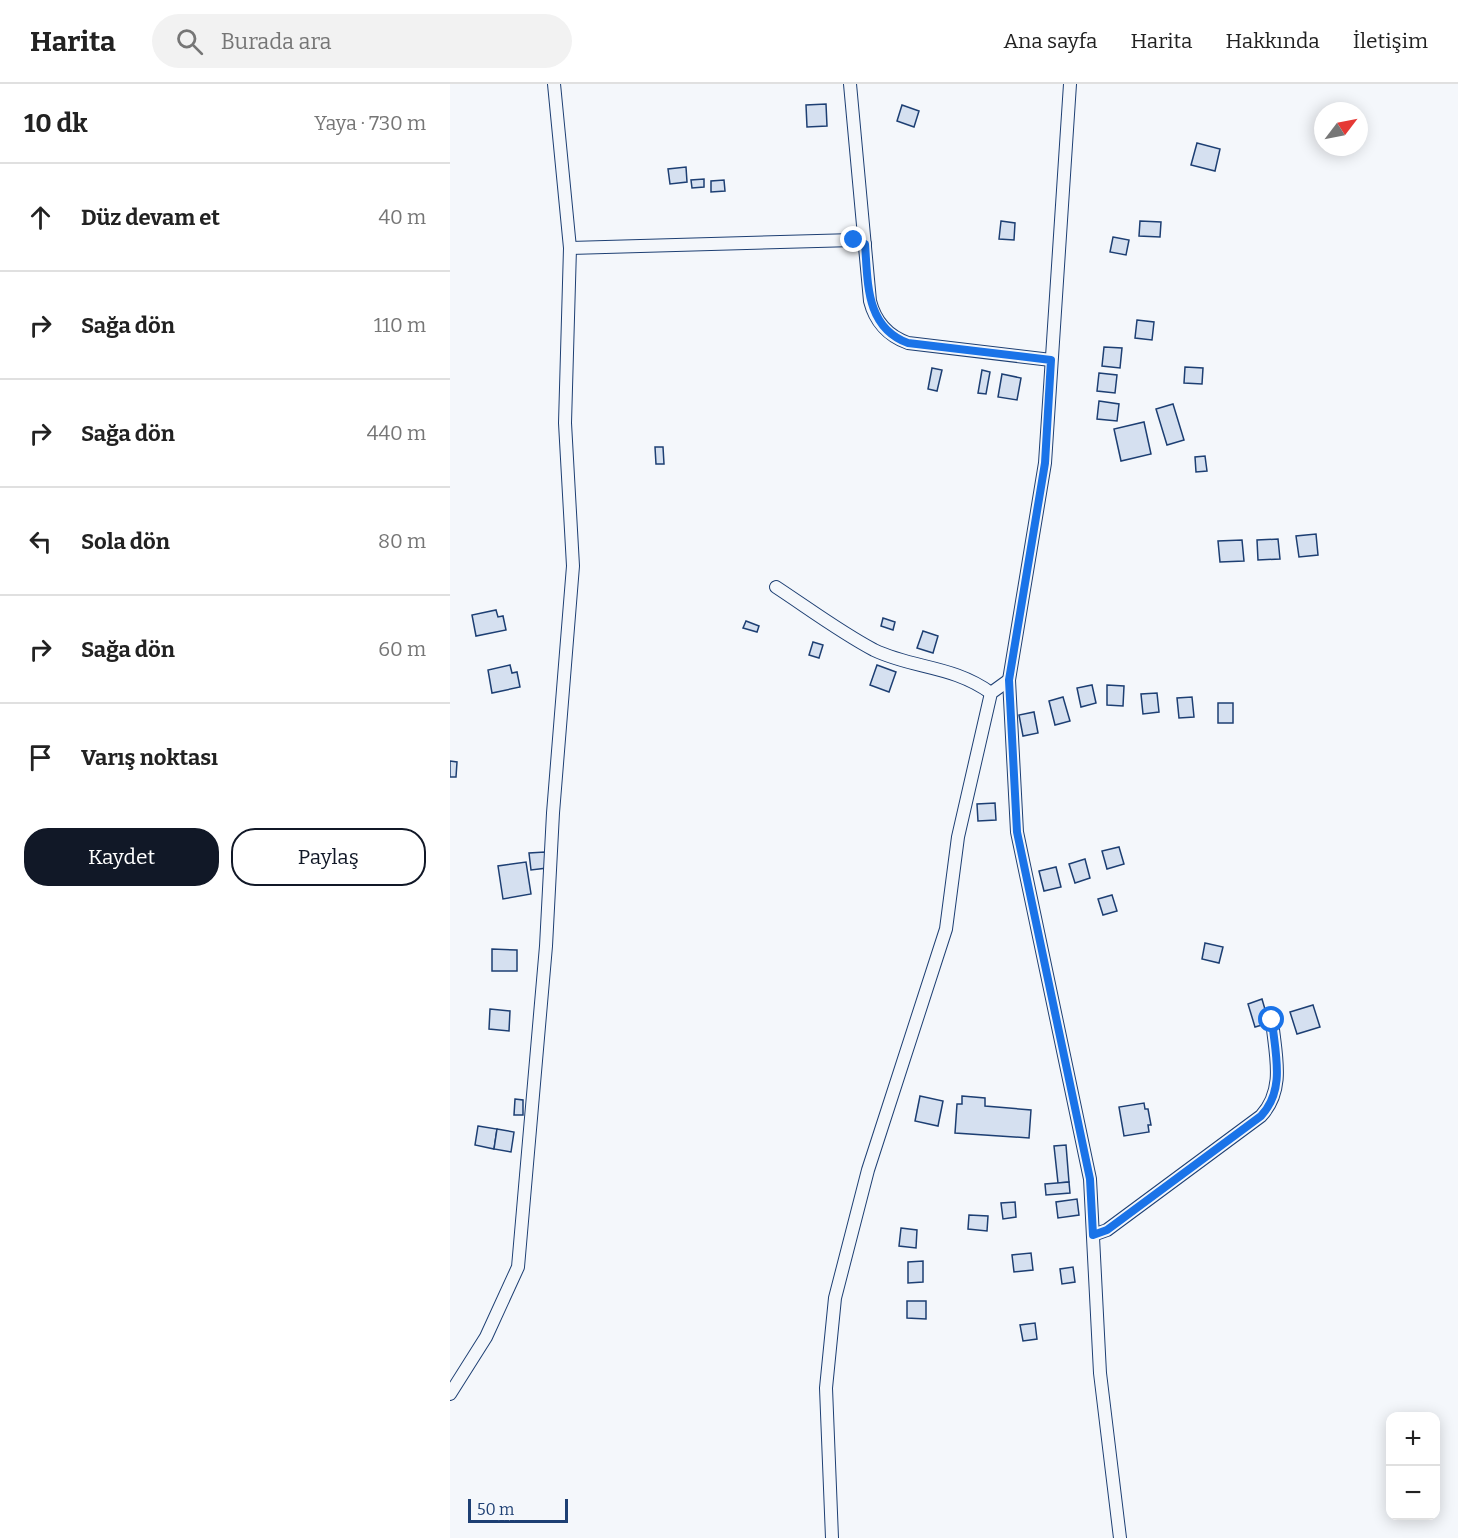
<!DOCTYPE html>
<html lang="tr">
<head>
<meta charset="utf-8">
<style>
  body { margin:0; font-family:Bitter,serif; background:#f2f2f2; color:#222 }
  .controls { position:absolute; right:18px; bottom:18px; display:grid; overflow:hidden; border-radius:12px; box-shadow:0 3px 15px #0003 }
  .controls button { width:54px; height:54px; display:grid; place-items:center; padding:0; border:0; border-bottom:2px solid #e0e0e0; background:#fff; color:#222; font:30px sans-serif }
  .compass { position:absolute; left:864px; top:18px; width:54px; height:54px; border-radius:50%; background:#fff; box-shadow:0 3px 15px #0003; rotate:58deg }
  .scale { position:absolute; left:18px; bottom:15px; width:100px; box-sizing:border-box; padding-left:6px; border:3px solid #1d3f73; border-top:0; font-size:16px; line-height:21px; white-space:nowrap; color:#1d3f73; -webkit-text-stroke:4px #f4f7fb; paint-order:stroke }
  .stop { position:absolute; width:18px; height:18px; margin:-14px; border:4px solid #1a73e8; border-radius:50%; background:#fff }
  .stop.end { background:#1a73e8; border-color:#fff; box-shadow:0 2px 6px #0008 }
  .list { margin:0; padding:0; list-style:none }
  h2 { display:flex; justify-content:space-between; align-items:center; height:78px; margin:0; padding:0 24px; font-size:26px }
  h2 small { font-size:20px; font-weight:400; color:#767676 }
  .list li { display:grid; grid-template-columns:39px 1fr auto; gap:18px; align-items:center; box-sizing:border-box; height:108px; padding:0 24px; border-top:2px solid #e0e0e0 }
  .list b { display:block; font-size:22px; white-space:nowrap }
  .list em { font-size:20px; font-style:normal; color:#767676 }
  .actions { display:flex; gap:12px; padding:18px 24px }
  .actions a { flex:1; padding:14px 0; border:2px solid #111827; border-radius:24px; text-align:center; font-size:21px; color:#111827 }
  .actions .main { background:#111827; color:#fff }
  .icon { flex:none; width:33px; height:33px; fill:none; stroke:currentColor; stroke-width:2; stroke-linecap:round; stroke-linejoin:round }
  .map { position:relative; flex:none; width:1008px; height:1454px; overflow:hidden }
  header { display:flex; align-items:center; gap:36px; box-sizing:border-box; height:84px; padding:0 30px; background:#fff; border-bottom:2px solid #e0e0e0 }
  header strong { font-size:28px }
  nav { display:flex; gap:33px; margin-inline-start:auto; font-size:21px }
  .search { width:420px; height:54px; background:#f2f2f2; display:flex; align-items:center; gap:15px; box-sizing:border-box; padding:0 21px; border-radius:33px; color:#767676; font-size:22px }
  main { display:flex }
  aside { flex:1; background:#fff }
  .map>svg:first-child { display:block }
  .building { fill:#d5e0f0; stroke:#1d3f73; stroke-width:1.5 }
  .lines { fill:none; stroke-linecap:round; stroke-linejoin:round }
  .street-casing { stroke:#1d3f73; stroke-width:14 }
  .street { stroke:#f4f7fb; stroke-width:12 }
  .route { stroke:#1a73e8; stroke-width:8 }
</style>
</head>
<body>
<header>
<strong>Harita</strong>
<div class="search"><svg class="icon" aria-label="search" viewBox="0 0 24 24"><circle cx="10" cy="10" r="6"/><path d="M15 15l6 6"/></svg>Burada ara</div>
<nav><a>Ana sayfa</a><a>Harita</a><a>Hakkında</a><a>İletişim</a></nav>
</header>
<main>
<aside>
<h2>10 dk<small>Yaya · 730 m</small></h2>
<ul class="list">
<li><svg class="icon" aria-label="ahead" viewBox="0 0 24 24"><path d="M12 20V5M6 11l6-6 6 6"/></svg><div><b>Düz devam et</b></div><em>40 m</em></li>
<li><svg class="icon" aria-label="right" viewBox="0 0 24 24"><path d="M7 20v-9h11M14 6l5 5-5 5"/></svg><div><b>Sağa dön</b></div><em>110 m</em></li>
<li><svg class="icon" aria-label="right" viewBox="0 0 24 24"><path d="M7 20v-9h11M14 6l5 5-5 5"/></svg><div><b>Sağa dön</b></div><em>440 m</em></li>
<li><svg class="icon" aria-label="left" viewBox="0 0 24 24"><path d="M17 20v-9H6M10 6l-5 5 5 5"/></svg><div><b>Sola dön</b></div><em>80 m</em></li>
<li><svg class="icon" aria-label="right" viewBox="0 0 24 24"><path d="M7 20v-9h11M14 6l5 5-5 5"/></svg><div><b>Sağa dön</b></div><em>60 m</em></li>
<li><svg class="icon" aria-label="arrive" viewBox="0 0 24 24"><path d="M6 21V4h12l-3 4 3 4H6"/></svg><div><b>Varış noktası</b></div></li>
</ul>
<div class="actions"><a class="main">Kaydet</a><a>Paylaş</a></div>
</aside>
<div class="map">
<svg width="1008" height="1454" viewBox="0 0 1008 1454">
  <rect width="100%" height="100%" fill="#f4f7fb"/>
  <g class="building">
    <path d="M376,20L377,42L357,43L356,21Z"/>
    <path d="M452,21L469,27L464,43L447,37Z"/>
    <path d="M747,59L770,65L765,87L741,81Z"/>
    <path d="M236,83L237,98L220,100L218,85Z"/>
    <path d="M254,95V103L242,104L241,96Z"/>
    <path d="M274,96L275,107L261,108V97Z"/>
    <path d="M551,137L565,139L564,156L549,155Z"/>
    <path d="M690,137L711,138L710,153L689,152Z"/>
    <path d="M663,153L679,156L676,171L660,168Z"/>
    <path d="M687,236L704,238L702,256L685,254Z"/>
    <path d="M654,263L672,264L670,284L652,282Z"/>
    <path d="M735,283L753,284L752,300L734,299Z"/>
    <path d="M482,284L492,286L487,307L478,305Z"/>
    <path d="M532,286L540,288L536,310L528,309Z"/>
    <path d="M649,289L667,291L665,309L647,307Z"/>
    <path d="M552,290L571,294L567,316L548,313Z"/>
    <path d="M649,317L669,320L667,337L647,335Z"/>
    <path d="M723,320L734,356L717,361L706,325Z"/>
    <path d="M694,338L701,370L671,377L664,345Z"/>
    <path d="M205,363H213L214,380H206Z"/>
    <path d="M755,372L757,387L746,388L745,373Z"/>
    <path d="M866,450L868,471L849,473L846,452Z"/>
    <path d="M828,455L830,475L808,476L807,456Z"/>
    <path d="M792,456L794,477L770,478L768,457Z"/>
    <path d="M46,526L48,533L53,532L56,546L26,552L22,531Z"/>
    <path d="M433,534L445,538L443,546L431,542Z"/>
    <path d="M296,537L309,542L307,548L293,544Z"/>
    <path d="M473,547L488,552L483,569L467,564Z"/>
    <path d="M363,558L373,561L369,574L359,571Z"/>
    <path d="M60,581L62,589L67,588L70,603L42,609L38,586Z"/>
    <path d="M427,581L446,588L439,608L420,601Z"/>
    <path d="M642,601L646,619L631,623L627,604Z"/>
    <path d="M657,601L674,602L673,622L657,621Z"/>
    <path d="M707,609L709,628L693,630L691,610Z"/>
    <path d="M613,613L620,637L605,641L599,617Z"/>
    <path d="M742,613L744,633L729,634L727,614Z"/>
    <rect x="768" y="619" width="15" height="20"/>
    <path d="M584,628L588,649L573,652L569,631Z"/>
    <path d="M0,677L7,678L6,693H0Z"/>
    <path d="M545,719L546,736L528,737L527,720Z"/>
    <path d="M669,763L674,780L657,785L652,767Z"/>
    <path d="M95,768L97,784L81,786L79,769Z"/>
    <path d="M635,775L640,794L625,799L619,780Z"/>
    <path d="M76,778L81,810L53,815L48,782Z"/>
    <path d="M606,783L611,803L594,807L589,787Z"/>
    <path d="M662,811L667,827L653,831L648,815Z"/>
    <path d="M755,859L773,863L769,879L752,875Z"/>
    <path d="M42,865L67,866V887H42Z"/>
    <path d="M812,915L819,939L805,943L798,920Z"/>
    <path d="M863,921L870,943L847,950L840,928Z"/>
    <path d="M40,925L60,927L59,947L39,945Z"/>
    <path d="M470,1012L493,1017L488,1042L465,1037Z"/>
    <path d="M512,1012L535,1014V1022L581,1026L579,1054L505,1049L507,1020H512Z"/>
    <path d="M65,1015L73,1016V1031H64Z"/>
    <path d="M694,1019L695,1025H698L701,1041H698L699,1048L674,1052L669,1023Z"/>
    <path d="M28,1042L47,1045L44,1065L25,1061Z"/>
    <path d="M47,1045L64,1048L61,1068L44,1065Z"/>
    <path d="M616,1061L619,1098L608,1099L604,1062Z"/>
    <path d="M619,1098L620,1109L596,1111L595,1100Z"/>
    <path d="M627,1115L629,1131L608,1134L606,1118Z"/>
    <path d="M565,1118L566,1133L553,1135L551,1119Z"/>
    <path d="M519,1131L538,1132L537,1147L518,1145Z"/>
    <path d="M451,1144L467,1146L466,1164L449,1162Z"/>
    <path d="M581,1169L583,1186L564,1188L562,1171Z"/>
    <path d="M473,1177V1198L458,1199V1178Z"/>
    <path d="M623,1183L625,1198L612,1200L610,1185Z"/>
    <path d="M457,1217H476V1235L457,1234Z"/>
    <path d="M585,1239L587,1255L573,1257L570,1241Z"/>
  </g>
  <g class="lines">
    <defs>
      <g id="street">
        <path d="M400,0L420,217C425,237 438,252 458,259L601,276"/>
        <path d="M620,0L595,379L559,596L567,748L640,1095L650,1289L670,1454"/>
        <path d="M120,164L404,156L415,160"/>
        <path d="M326,503C358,524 390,548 424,566C464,585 502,581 541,609"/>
        <path d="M643,1151L657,1146L811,1032C836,1005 825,970 822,936"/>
        <path d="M0,1310L36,1253L68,1183L96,862L103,729L123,482L115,339L120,164L104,0"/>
        <path d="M382,1454L376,1304L385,1214L418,1086L496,845L508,753L541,609L559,596"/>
      </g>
    </defs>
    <use href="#street" class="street-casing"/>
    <use href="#street" class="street"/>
  </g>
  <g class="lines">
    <path class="route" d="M404,156L415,160C418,198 415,243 458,259L601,276L595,379L559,596L567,748L640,1095L643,1151L657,1146L811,1032C836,1005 825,970 822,936"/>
  </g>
</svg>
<div class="controls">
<button>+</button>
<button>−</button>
</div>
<svg class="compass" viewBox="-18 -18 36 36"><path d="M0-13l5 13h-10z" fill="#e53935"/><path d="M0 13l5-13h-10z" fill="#767676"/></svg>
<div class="scale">50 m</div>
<div class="stop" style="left:822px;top:936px"></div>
<div class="stop end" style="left:404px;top:156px"></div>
</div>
</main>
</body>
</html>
